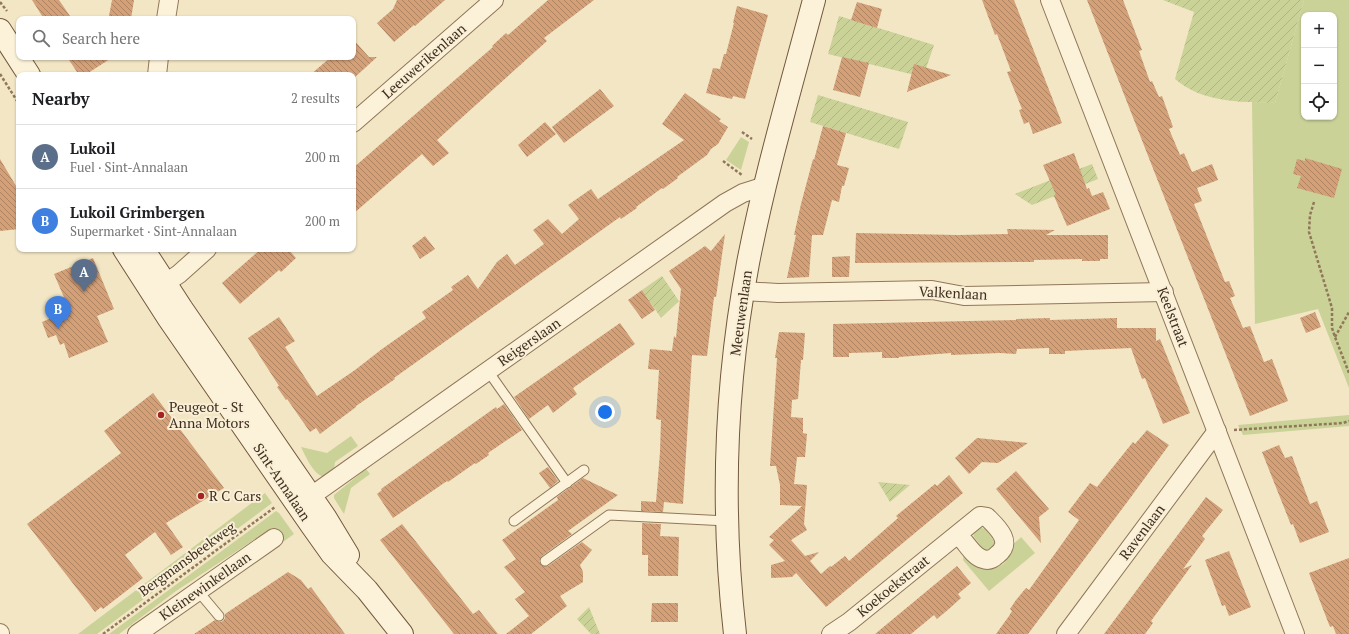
<!DOCTYPE html>
<html lang="en">
<head>
<meta charset="utf-8">
<style>
  body { margin:0; font-family:"PT Serif",serif; background:#f2f2f2; color:#202124 }
  .controls { position:absolute; right:12px; top:12px; display:grid; overflow:hidden; border-radius:8px; box-shadow:0 1px 3px #0004 }
  .controls button { width:36px; height:36px; display:grid; place-items:center; padding:0; border:0; border-bottom:1px solid #e0e0e0; background:#fff; color:#202124; font:20px sans-serif }
  .you { position:absolute; left:605px; top:412px; width:14px; height:14px; margin:-10px; border:3px solid #fff; border-radius:50%; background:#1a73e8; box-shadow:0 0 0 6px #1a73e833 }
  .badge { display:grid; place-items:center; width:26px; height:26px; border-radius:50%; background:#1a73e8; color:#fff; font-size:13px; font-weight:700 }
  .pin { position:absolute; translate:-50% -33px; filter:drop-shadow(0 1px 2px #0008) }
  .pin::after { content:''; position:absolute; top:21px; width:14px; height:12px; background:inherit; clip-path:polygon(0 0,100% 0,50% 100%) }
  .list { margin:0; padding:0; list-style:none }
  h2 { display:flex; justify-content:space-between; align-items:center; height:52px; margin:0; padding:0 16px; font-size:17px }
  h2 small { font-size:13px; font-weight:400; color:#757577 }
  .list li { display:grid; grid-template-columns:26px 1fr auto; gap:12px; align-items:center; box-sizing:border-box; height:64px; padding:0 16px; border-top:1px solid #e0e0e0 }
  .list b { display:block; font-size:15px; white-space:nowrap }
  .list p { margin:0; font-size:13px; white-space:nowrap; color:#757577 }
  .list em { font-size:13px; font-style:normal; color:#757577 }
  .icon { flex:none; width:22px; height:22px; fill:none; stroke:currentColor; stroke-width:2; stroke-linecap:round; stroke-linejoin:round }
  .map { position:relative; flex:none; width:1349px; height:634px; overflow:hidden }
  .search { position:absolute; background:#fff; box-shadow:0 1px 3px #0004; left:16px; top:16px; width:340px; height:44px; display:flex; align-items:center; gap:10px; box-sizing:border-box; padding:0 14px; border-radius:8px; color:#757577; font-size:15px }
  .panel { position:absolute; background:#fff; box-shadow:0 1px 3px #0004; left:16px; top:72px; width:340px; height:180px; border-radius:8px }
  .map>svg:first-child { display:block }
  .grass { fill:#cad298; fill-rule:evenodd }
  .garden { fill:url(#garden-furrows) }
  .building { fill:url(#building-back-hatch) }
  .lines { fill:none; stroke-linecap:round; stroke-linejoin:round }
  .lane-casing { stroke:#907759; stroke-width:11 }
  .street-casing { stroke:#907759; stroke-width:20 }
  .secondary-casing { stroke:#72583c; stroke-width:24 }
  .path { stroke:#907759; stroke-width:2.5; stroke-dasharray:3 2; stroke-linecap:butt }
  .lane { stroke:#fcf2da; stroke-width:9 }
  .street { stroke:#fcf2da; stroke-width:18 }
  .secondary { stroke:#fcf2da; stroke-width:22 }
  .poi-dot { fill:#a52423; stroke:#f9efd6; stroke-width:1.5 }
  .labels { text-anchor:middle; stroke-width:4; stroke-linejoin:round; paint-order:stroke }
  .street-label { font-size:14px; fill:#3f2e1e; stroke:#f9efd6 }
  .poi-label { font-size:14px; fill:#3f2e1e; stroke:#f9efd6; text-anchor:start }
</style>
</head>
<body>
<div class="map">
<svg width="1349" height="634" viewBox="0 0 1349 634">
  <defs>
    <pattern id="garden-furrows" width="10" height="10" patternUnits="userSpaceOnUse"><rect width="10" height="10" fill="#cad298"/><path d="M-1 1l2-2M0 10L10 0M9 11l2-2" fill="none" stroke="#afb583"/></pattern>
    <pattern id="building-back-hatch" width="6" height="6" patternUnits="userSpaceOnUse"><rect width="6" height="6" fill="#d4a078"/><path d="M-1 5l2 2M0 0l6 6M5-1l2 2" fill="none" stroke="#ad8362"/></pattern>
  </defs>
  <rect width="100%" height="100%" fill="#f2e6c5"/>
  <g class="grass">
    <path d="M1304,0H1349V388L1318,309L1255,324L1252,102L1275,103ZM1304,15H1334V117H1304Z"/>
    <path d="M741,137L749,142L741,170L726,160Z"/>
    <path d="M1349,415V426L1243,435L1238,425Z"/>
    <path d="M351,436L358,446L335,462L334,469L324,477C313,474 306,457 301,447L327,453Z"/>
    <path d="M366,469L370,474L351,488L344,514L334,498V495Z"/>
    <path d="M265,493L272,503L97,634H78Z"/>
    <path d="M276,511L279,513L294,534L283,542L272,528L176,591L119,634H109Z"/>
    <path d="M979,527L985,529L995,542L996,544L992,552L985,551L974,537L973,533Z"/>
    <path d="M1021,537L1035,553L989,591L963,560L964,553L992,568C1008,565 1007,559 1012,546C1013,543 1019,540 1021,537Z"/>
  </g>
  <g class="garden">
    <path d="M1163,0H1304L1275,103C1240,102 1203,103 1175,79L1194,12Z"/>
    <path d="M839,16L934,45L923,77L828,54Z"/>
    <path d="M818,95L908,122L899,149L810,122Z"/>
    <path d="M1092,164L1098,179L1032,205L1015,194Z"/>
    <path d="M662,276L679,301L661,318L642,290Z"/>
    <path d="M878,482L910,485L890,502Z"/>
    <path d="M589,607L600,634H591L577,619Z"/>
  </g>
  <g class="building">
    <path d="M32,0H59L72,19H44Z"/>
    <path d="M112,0H134L131,19H111L112,17L109,16Z"/>
    <path d="M397,0H445L415,26L414,25L394,42L377,23L393,9Z"/>
    <path d="M548,0H594L544,38L547,41L437,140L449,153L433,166L422,154L353,214V168L493,47L492,46L506,33L508,35Z"/>
    <path d="M982,0H1014L1062,123L1033,134L1029,122L1024,124L1019,110L1022,109L1007,72L1011,71L997,34L995,35Z"/>
    <path d="M1087,0H1123L1142,50L1139,51L1150,82L1152,81L1159,97L1162,96L1173,127L1169,129L1180,155L1184,153L1192,172L1212,164L1218,180L1197,188L1202,201L1194,204L1225,282L1229,281L1235,296L1230,298L1243,328L1250,326L1264,362L1272,359L1288,401L1250,416Z"/>
    <path d="M857,2L882,9L877,28L851,20Z"/>
    <path d="M737,6L768,15L745,99L733,96L732,99L706,93L713,68L720,69L724,54H726L734,23H733Z"/>
    <path d="M353,39L369,57H377L353,79V75H310L331,57H353Z"/>
    <path d="M67,57H113L85,75H79Z"/>
    <path d="M842,57L869,63L860,97L833,90Z"/>
    <path d="M914,64L951,75L907,92Z"/>
    <path d="M600,89L614,106L564,143L552,127Z"/>
    <path d="M685,93L721,119L719,121L728,127L718,144L711,149L707,155L677,177L678,178L663,189L662,188L636,207L637,208L621,219L620,217L394,378L395,379L356,406V407L320,434L316,428L310,432L287,399L286,400L277,387L279,386L248,338L279,317L295,341L285,347L317,396L355,370L382,349L426,318L422,312L453,290L451,287L468,275L478,289L497,262L507,254L515,265L544,244L533,230L548,219L562,234L579,219L568,205L591,189L598,199L684,140L662,124Z"/>
    <path d="M545,122L556,134L527,157L518,145Z"/>
    <path d="M823,126L846,133L837,165L849,168L844,186H842L839,202L832,200L823,235H812L809,277L787,278L796,235H794L801,204L813,159L814,160Z"/>
    <path d="M1074,153L1087,189L1089,188L1092,196L1103,192L1110,209L1067,226L1054,196L1056,195L1043,165Z"/>
    <path d="M1305,158L1342,169L1334,198L1297,188L1301,176L1293,174L1297,159L1305,161Z"/>
    <path d="M0,159L19,191V229L0,231Z"/>
    <path d="M1007,229L1055,230L1046,235H1108V259H1100V261H1082V259L1034,260V262H1022L855,263L856,233L958,235L1008,234Z"/>
    <path d="M725,234L716,297H714L707,356L692,355L683,504L664,502L663,512L641,511V501L656,502L660,452L661,420L656,419L659,370L648,369L650,349L672,351L674,336L676,338L681,289L669,271L705,246L711,251Z"/>
    <path d="M425,236L435,249L420,259L412,246Z"/>
    <path d="M261,249H288L296,258L281,272L279,270L240,304L222,283Z"/>
    <path d="M850,256L849,277H832V257Z"/>
    <path d="M93,258L114,309L97,316L108,342L69,358L64,343L60,345L56,335L48,338L42,322L49,319V318L69,309L54,274Z"/>
    <path d="M642,290L655,310L642,319L628,300Z"/>
    <path d="M1315,312L1321,327L1306,333L1300,318Z"/>
    <path d="M1050,318V320L1117,318V328H1156V341L1160,339L1190,413L1163,424L1145,378L1142,379L1131,348L1065,351V354H1049V348L1017,349L1016,354L1000,353L951,355V353L899,357V358H882V352L849,353V357H833V324L1016,320V319Z"/>
    <path d="M620,323L635,344L573,388L577,394L553,413L548,405L529,419L514,397Z"/>
    <path d="M779,332L805,333L803,360H801L798,399L792,400L791,417L803,418V433L807,434L805,457H797L794,484L807,485L804,524L807,530L791,540L805,556L819,552L810,561L821,574L830,566L831,567L845,556L849,561L898,518L896,516L935,484L937,486L949,475L963,493L826,607L796,573L792,577L771,578V565L785,561L769,545L774,540L769,537L802,506L780,505V485L776,466H770L777,358H775Z"/>
    <path d="M153,393L224,488L166,523L183,547L171,555L155,532L125,555L143,578L103,609L101,607L95,612L27,524L121,453L104,431Z"/>
    <path d="M504,404L522,430L488,453L489,455L476,464L475,463L448,482L447,481L393,518L377,494L382,490L381,489L496,407L497,409Z"/>
    <path d="M1147,430L1169,445L1128,501L1028,634H996L1009,616L1012,611L1010,609L1016,600L1026,588L1029,590L1079,520L1068,512L1090,483L1097,487L1133,442L1135,444Z"/>
    <path d="M977,438L1028,443L998,463L982,462L969,474L955,458Z"/>
    <path d="M1279,445L1285,458L1292,456L1310,504L1317,501L1329,532L1300,543L1293,524L1291,525L1262,452Z"/>
    <path d="M548,467L558,481L550,488L539,473Z"/>
    <path d="M1016,471L1049,509L1039,517L1041,543L996,489Z"/>
    <path d="M583,478L618,495L568,531L572,534L542,556L539,561L542,566H548L582,542L592,550L580,565L583,572V582L560,596L567,606L531,634H506L529,616L515,599L525,592L504,567L516,559L502,540L558,500L557,497Z"/>
    <path d="M1206,497L1223,510L1202,536L1205,539L1183,569L1192,565L1151,621L1153,623L1145,634H1104Z"/>
    <path d="M642,523L661,524L660,536L679,537L678,576H648V555H642Z"/>
    <path d="M402,524L473,614L479,610L498,634H454L380,540Z"/>
    <path d="M1229,551L1251,607L1229,616L1225,605L1222,606L1205,560Z"/>
    <path d="M1349,558V634H1336L1333,626L1330,627L1309,573Z"/>
    <path d="M957,566L971,583L958,594L961,598L950,608L937,619L934,615L911,634H875Z"/>
    <path d="M288,572L301,580L308,589L311,587L345,634H194L215,620L220,622L223,621L225,618V614Z"/>
    <path d="M652,603H678V622H651Z"/>
  </g>
  <g class="lines">
    <defs>
      <g id="lane">
        <path d="M488,371L567,483"/>
        <path d="M514,521L584,470"/>
        <path d="M545,561L609,515L727,521"/>
        <path d="M198,591L219,616"/>
      </g>
      <g id="street">
        <path d="M1050,0L1295,634"/>
        <path d="M166,19L169,0"/>
        <path d="M157,75L159,57"/>
        <path d="M353,123L494,0"/>
        <path d="M154,291L179,274L207,249"/>
        <path d="M743,291L778,293L932,290L964,296L1164,292"/>
        <path d="M300,504L725,203L743,193L765,186"/>
        <path d="M0,633V634"/>
        <path d="M137,634L274,538"/>
        <path d="M831,634L849,622L980,516L987,517C997,527 1014,542 997,555C993,559 988,561 983,559C974,557 967,544 961,538L954,537"/>
        <path d="M1066,634L1217,431"/>
      </g>
      <g id="secondary">
        <path d="M0,30L29,75"/>
        <path d="M124,249L169,319L312,526L332,554L367,590L402,634"/>
        <path d="M143,249L182,309L325,517L348,555"/>
        <path d="M735,634C721,512 725,385 748,263C765,175 791,87 814,0"/>
      </g>
    </defs>
    <use href="#lane" class="lane-casing"/>
    <use href="#street" class="street-casing"/>
    <use href="#secondary" class="secondary-casing"/>
    <g class="path">
      <path d="M0,2L7,11"/>
      <path d="M0,74L19,104"/>
      <path d="M742,132L752,139"/>
      <path d="M723,161L742,175"/>
      <path d="M1314,202L1310,215L1309,232L1332,308V328L1335,337L1349,373"/>
      <path d="M1335,337L1349,312"/>
      <path d="M1234,430L1343,423L1349,421"/>
      <path d="M103,634L275,507"/>
    </g>
    <use href="#lane" class="lane"/>
    <use href="#street" class="street"/>
    <use href="#secondary" class="secondary"/>
  </g>
  <g class="poi-dot">
    <circle cx="161" cy="415" r="4"/>
    <circle cx="201" cy="496" r="4"/>
  </g>
  <g class="labels">
    <g class="street-label">
      <text transform="translate(424 61) rotate(-41)" y="5">Leeuwerikenlaan</text>
      <text transform="translate(953 293) rotate(3)" y="5">Valkenlaan</text>
      <text transform="translate(741 313) rotate(-82)" y="5">Meeuwenlaan</text>
      <text transform="translate(1173 317) rotate(69)" y="5">Keelstraat</text>
      <text transform="translate(529 342) rotate(-35)" y="5">Reigerslaan</text>
      <text transform="translate(282 482) rotate(56)" y="5">Sint-Annalaan</text>
      <text transform="translate(1142 532) rotate(-53)" y="5">Ravenlaan</text>
      <text transform="translate(187 559) rotate(-36)" y="5">Bergmansbeekweg</text>
      <text transform="translate(205 586) rotate(-35)" y="5">Kleinewinkellaan</text>
      <text transform="translate(893 586) rotate(-39)" y="5">Koekoekstraat</text>
    </g>
    <g class="poi-label">
      <text x="169" y="412">Peugeot - St<tspan x="169" dy="16">Anna Motors</tspan></text>
      <text x="209" y="501">R C Cars</text>
    </g>
  </g>
</svg>
<div class="controls">
<button>+</button>
<button>−</button>
<button><svg class="icon" aria-label="locate" viewBox="0 0 24 24"><circle cx="12" cy="12" r="6"/><path d="M12 2v4M12 18v4M2 12h4M18 12h4"/></svg></button>
</div>
<div class="you"></div>
<div class="pin badge" style="left:84px;top:292px;background:#5c6f8a">A</div>
<div class="pin badge" style="left:58px;top:329px;background:#3f7fe0">B</div>
<div class="search"><svg class="icon" aria-label="search" viewBox="0 0 24 24"><circle cx="10" cy="10" r="6"/><path d="M15 15l6 6"/></svg>Search here</div>
<section class="panel">
<h2>Nearby<small>2 results</small></h2>
<ul class="list">
<li><span class="badge" style="background:#5c6f8a">A</span><div><b>Lukoil</b><p>Fuel · Sint-Annalaan</p></div><em>200 m</em></li>
<li><span class="badge" style="background:#3f7fe0">B</span><div><b>Lukoil Grimbergen</b><p>Supermarket · Sint-Annalaan</p></div><em>200 m</em></li>
</ul>
</section>
</div>
</body>
</html>
